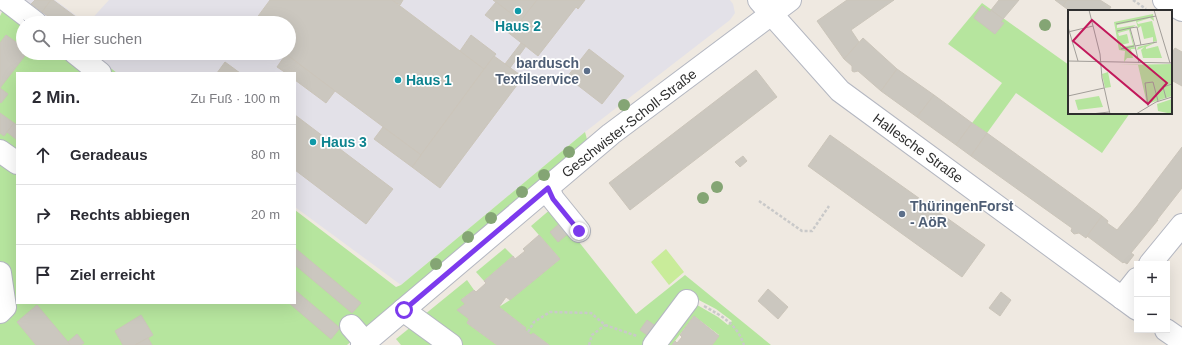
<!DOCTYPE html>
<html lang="de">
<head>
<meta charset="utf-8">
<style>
  body { margin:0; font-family:Helvetica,sans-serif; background:#f2f2f3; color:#2b2b33 }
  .controls { position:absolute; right:12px; bottom:12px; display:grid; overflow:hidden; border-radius:0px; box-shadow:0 4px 16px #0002 }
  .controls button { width:36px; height:36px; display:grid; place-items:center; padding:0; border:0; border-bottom:1px solid #e1e1e2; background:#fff; color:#2b2b33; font:20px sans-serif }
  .stop { position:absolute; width:12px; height:12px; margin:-9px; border:3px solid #7c3aed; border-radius:50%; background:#fff }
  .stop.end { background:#7c3aed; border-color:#fff; box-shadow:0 1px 4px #0008 }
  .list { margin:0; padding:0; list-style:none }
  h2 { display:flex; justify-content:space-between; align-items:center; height:52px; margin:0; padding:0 16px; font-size:17px }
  h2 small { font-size:13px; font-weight:400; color:#7c7c81 }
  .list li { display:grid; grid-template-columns:26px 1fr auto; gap:12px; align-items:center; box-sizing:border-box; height:60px; padding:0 16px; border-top:1px solid #e1e1e2 }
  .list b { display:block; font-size:15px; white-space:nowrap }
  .list em { font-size:13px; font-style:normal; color:#7c7c81 }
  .icon { flex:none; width:22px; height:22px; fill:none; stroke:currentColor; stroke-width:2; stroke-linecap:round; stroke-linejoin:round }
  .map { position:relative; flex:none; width:1182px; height:345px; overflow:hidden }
  .search { position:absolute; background:#fff; box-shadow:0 4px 16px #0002; left:16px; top:16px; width:280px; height:44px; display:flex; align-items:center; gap:10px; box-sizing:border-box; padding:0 14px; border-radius:22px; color:#7c7c81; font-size:15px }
  .panel { position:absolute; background:#fff; box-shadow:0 4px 16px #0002; left:16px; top:72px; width:280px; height:232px; border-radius:0px }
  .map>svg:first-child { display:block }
  .industrial { fill:#e3e1e8 }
  .green { fill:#b6e59e }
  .pitch { fill:#c9ec9a }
  .building { fill:#cbc7bf; stroke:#cbc5ba }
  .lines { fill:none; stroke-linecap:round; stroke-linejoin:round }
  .minor-casing { stroke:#b4b7c1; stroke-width:24 }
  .path { stroke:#c9c9c9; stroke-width:2.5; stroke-dasharray:3 2; stroke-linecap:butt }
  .minor { stroke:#fff; stroke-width:22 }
  .tram { stroke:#a3a6b8; stroke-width:1 }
  .tree { fill:#84a574 }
  .route { stroke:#7c3aed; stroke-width:5 }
  .culture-dot { fill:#0f9aa8; stroke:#fff; stroke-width:1.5 }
  .service-dot { fill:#5c6f8a; stroke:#fff; stroke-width:1.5 }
  .labels { text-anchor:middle; stroke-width:3.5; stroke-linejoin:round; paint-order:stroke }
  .culture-label { font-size:14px; font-weight:bold; fill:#0d838f; stroke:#fff; text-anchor:start }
  .service-label { font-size:14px; font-weight:bold; fill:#4e5e75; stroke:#fff; text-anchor:end }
  .street-label { font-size:14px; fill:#2e2e2e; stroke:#fff }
  .inset-road { fill:none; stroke:#a29e99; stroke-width:1 }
  .view { fill:#c2185b; fill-opacity:0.15; stroke:#c2185b; stroke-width:2 }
  .inset-edge { fill:none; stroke:#2e2e2e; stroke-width:2 }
</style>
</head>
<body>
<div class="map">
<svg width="1182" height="345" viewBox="0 0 1182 345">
  <rect width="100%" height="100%" fill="#efe9e1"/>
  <g class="industrial">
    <path d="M26,0H55L86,23H50L24,3Z"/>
    <path d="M109,0H730L733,4L735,13L730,20L585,132L401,285L295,207V73H115L89,53H289V23H88Z"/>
  </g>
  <g class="green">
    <path d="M8,0H22L52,23H23V53H91L117,73H17V303H295V210L396,287L401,285L585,132L588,143L347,345H0V16Z"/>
    <path d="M982,3L1069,65V113H1130L1102,153L1016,93L987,133L972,123L1002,83L948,44Z"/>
    <path d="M552,208L636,314L685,275L771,345H712L719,335L694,316L672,345H660L692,302L718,317L728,325L732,321L716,309L693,297L648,345H549L533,333L531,335L525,330L526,328L499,307L510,300L560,259L531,226Z"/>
    <path d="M505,248L513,256L484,281L476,272Z"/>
    <path d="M467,280L474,290L462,299L465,304L458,310L469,319L467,323L497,345H463L424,315Z"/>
    <path d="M412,326L436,345H401L396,339Z"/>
  </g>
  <path class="pitch" d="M666,249L684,272L669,285L651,262Z"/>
  <g class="building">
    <path d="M35,0H51L42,12L31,4Z"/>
    <path d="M51,0H53L84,23H58L42,12Z"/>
    <path d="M270,0H392L484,69L421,155L284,53H289V23H253Z"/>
    <path d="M392,0H403L400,5Z"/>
    <path d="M493,0H537L521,21Z"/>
    <path d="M537,0H585L578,9L576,7L538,56L510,34Z"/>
    <path d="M847,0H894L851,30L859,42L844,59L817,21Z"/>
    <path d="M999,0H1019L1003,19L991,10Z"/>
    <path d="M1055,0H1067L1063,6Z"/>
    <path d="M1067,0H1100L1111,7L1108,11H1070L1063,6Z"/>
    <path d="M496,2L521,21L510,34L485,15Z"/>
    <path d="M982,6L990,12L991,10L1003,19L1001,22L1004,23L995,34L974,18Z"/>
    <path d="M6,35L23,47V53H27L0,88V43Z"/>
    <path d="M471,35L496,54L484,69L460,51Z"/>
    <path d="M863,38L897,69L881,91L858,71L854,72L852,71V66L844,59Z"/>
    <path d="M521,43L526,46L510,68L505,64Z"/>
    <path d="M1175,48L1182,52V86L1171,80V54Z"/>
    <path d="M589,49L624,76L602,104L567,77Z"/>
    <path d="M286,54L335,91L326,103L295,80V73H286L277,67Z"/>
    <path d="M494,56L523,77L440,188L412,167Z"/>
    <path d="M225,62L240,73H217Z"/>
    <path d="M897,69L934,95L917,117L881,91Z"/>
    <path d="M756,70L777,97L630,210L609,183Z"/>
    <path d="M0,88L8,94L1,103L0,102Z"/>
    <path d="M934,95L972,123L956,145L917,117Z"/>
    <path d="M0,113L14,123L4,136L0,133Z"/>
    <path d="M295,115L393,189L366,224L295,170Z"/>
    <path d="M14,123L17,125V140L7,132Z"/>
    <path d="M972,123L987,133L971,156L956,145Z"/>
    <path d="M383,127L421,155L412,167L374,139Z"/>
    <path d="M987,133L1102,216L1086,238L1079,233L1074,234L1071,231L1072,228L1069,226L971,156Z"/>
    <path d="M830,135L985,245L962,277L808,166Z"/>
    <path d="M1182,147V188L1157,220H1158L1131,253L1134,255L1127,264L1124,262L1123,263L1087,236L1102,216L1108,221L1107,223L1117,230L1137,206Z"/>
    <path d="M743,156L747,161L740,167L735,162Z"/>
    <path d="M560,223L569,233L558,242L550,232Z"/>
    <path d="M539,235L560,259L510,300L506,297L499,307L526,328L525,330L531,335L533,333L549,345H497L467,323L469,319L457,310L465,304L461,300L474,290L476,292L486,283L484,281L513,256L515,259L525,251L523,249Z"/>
    <path d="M295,248L361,303L352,313L295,265Z"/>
    <path d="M768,289L788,307L778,319L758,301Z"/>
    <path d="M295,290L340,328L331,339L289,303H295Z"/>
    <path d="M1001,292L1011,300L1000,316L989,308Z"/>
    <path d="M37,305L68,342L70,345H36L17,322Z"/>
    <path d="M141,315L153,335L135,345H123L115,331Z"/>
    <path d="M694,316L719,336L712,345H672L675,341L677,343L682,337L680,335Z"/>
    <path d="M647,320L657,327L650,337L640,330Z"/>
    <path d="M77,334L84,343L81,345H70L68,342Z"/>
    <path d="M148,338L152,345H135Z"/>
  </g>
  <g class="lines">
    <defs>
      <g id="minor">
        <path d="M6,0L36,23"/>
        <path d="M759,0L840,91L1137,309"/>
        <path d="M1164,0L1182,10"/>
        <path d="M75,53L100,73"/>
        <path d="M0,151L17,163"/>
        <path d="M548,188L553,199L579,231"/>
        <path d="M1150,264L1182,225"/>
        <path d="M0,273L5,307L0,312"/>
        <path d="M1122,298L1137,279"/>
        <path d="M403,310L451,345"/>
        <path d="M351,326L365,342"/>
        <path d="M1166,330L1182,341"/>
        <path d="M362,345L611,134L790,0"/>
        <path d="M654,345L687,301"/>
      </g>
    </defs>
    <use href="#minor" class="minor-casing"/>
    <g class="path">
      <path d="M1133,0L1146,9"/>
      <path d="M759,201L802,231H812L829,206"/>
      <path d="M704,306C723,317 736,323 744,345"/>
      <path d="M528,332L534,322L550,312L591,313L605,325L637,336"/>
      <path d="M589,345L592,335L605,325"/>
    </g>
    <use href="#minor" class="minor"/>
    <path class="tram" d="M24,20L27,23"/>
  </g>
  <g class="tree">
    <circle cx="1045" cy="25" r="6"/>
    <circle cx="624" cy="105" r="6"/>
    <circle cx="569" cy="152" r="6"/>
    <circle cx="544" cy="175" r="6"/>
    <circle cx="717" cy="187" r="6"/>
    <circle cx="522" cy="192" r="6"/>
    <circle cx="703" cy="198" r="6"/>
    <circle cx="491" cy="218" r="6"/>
    <circle cx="468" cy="237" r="6"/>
    <circle cx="436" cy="264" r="6"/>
  </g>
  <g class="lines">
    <path class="route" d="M404,310L548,188L553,199L579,231"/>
  </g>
  <g class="culture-dot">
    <circle cx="518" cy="11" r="4"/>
    <circle cx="398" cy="80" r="4"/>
    <circle cx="313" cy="142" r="4"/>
  </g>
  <g class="service-dot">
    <circle cx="587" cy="71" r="4"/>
    <circle cx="902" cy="214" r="4"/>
  </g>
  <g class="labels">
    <g class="culture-label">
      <text x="518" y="31" text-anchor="middle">Haus 2</text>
      <text x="406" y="85">Haus 1</text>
      <text x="321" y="147">Haus 3</text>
    </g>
    <g class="service-label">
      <text x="579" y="68">bardusch<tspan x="579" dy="16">Textilservice</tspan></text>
      <text x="910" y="211" text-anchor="start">ThüringenForst<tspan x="910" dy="16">- AöR</tspan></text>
    </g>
    <g class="street-label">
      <text transform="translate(629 123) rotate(-38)" y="5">Geschwister-Scholl-Straße</text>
      <text transform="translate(918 148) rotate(36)" y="5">Hallesche Straße</text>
    </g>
  </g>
  <g transform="translate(1068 10)">
    <rect width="104" height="104" fill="#efe9e1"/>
    <path d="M85,4L86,11L82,8L69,12L70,14L84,11L89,31L85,32V27L76,29L73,16L70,18L68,11L49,15V18L68,15L62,19L67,39H63L65,48H59L56,52L57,41L51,40L46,12ZM61,20L65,35L53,37V35L61,33L60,28L59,24L51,26L50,23ZM89,32L78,37V39L90,36L94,48H75L73,40L76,37L69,40L70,37ZM104,54V86L79,94L70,55H50ZM40,62L43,77L37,78L34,64ZM31,86L35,97L10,100L7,90ZM104,89V104L90,101L89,94Z" fill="#b6e59e" fill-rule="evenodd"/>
    <path class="inset-road" d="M21,0L32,44L34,68L42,104M86,0L102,53M48,14L88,6M0,17L10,51M49,21L62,18M0,22L25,16M67,36L62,18L69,17L73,35M53,39L66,36M0,51L104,53M71,53L67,36L89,32M0,86L36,78M98,88L95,77L104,74M80,96L77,73L85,72L90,91M23,104L41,102M68,104L88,92L104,87"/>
    <path class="view" d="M24,10L99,73L80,94L5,31Z"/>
    <rect width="104" height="104" class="inset-edge"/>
  </g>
</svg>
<div class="controls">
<button>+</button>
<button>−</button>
</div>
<div class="stop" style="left:404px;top:310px"></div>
<div class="stop end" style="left:579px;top:231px"></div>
<div class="search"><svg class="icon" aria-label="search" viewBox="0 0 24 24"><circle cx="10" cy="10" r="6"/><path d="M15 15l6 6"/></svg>Hier suchen</div>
<section class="panel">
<h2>2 Min.<small>Zu Fuß · 100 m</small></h2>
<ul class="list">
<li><svg class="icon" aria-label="ahead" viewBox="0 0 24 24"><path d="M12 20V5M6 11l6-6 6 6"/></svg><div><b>Geradeaus</b></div><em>80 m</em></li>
<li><svg class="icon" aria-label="right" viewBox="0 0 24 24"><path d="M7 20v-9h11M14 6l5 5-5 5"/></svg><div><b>Rechts abbiegen</b></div><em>20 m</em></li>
<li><svg class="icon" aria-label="arrive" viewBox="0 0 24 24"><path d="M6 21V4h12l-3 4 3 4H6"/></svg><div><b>Ziel erreicht</b></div></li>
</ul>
</section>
</div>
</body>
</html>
